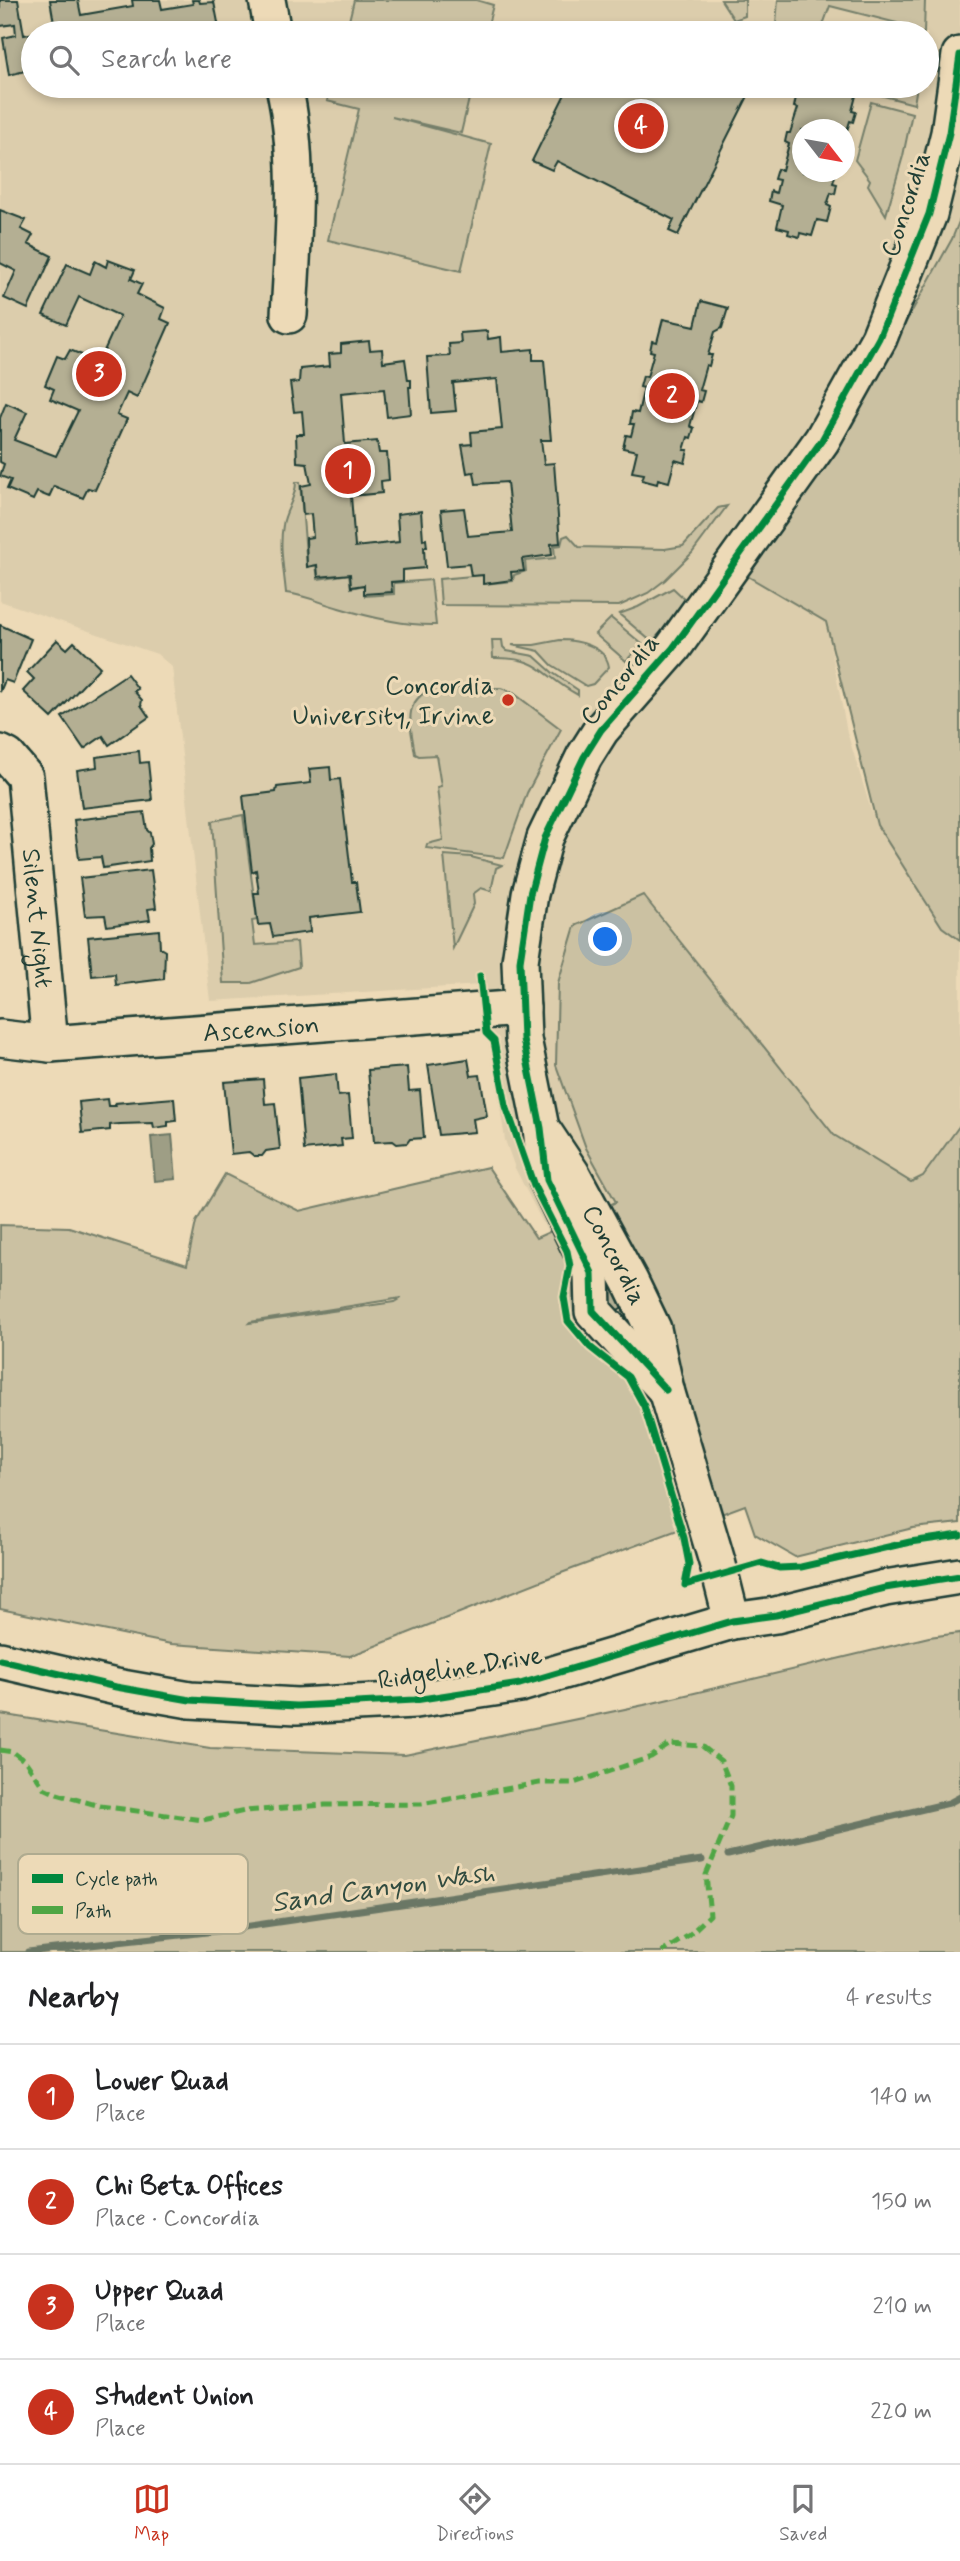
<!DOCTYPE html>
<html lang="en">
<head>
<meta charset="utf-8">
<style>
  body { margin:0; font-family:Mynerve,sans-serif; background:#f6f6f6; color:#202124 }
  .compass { position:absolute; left:792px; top:119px; width:63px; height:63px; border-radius:50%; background:#fff; box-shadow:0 4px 10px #0003; rotate:121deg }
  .you { position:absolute; left:606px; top:940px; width:24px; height:24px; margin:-18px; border:5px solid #fff; border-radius:50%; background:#1a73e8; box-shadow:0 0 0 10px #1a73e833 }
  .badge { display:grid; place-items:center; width:46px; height:46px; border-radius:50%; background:#c8321e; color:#fff; font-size:23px; font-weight:700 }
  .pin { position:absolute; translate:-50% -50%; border:4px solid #fff; box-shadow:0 2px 7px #0006 }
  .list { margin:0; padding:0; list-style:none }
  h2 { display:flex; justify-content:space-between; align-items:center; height:91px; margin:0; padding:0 28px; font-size:30px }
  h2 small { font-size:23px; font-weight:400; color:#757577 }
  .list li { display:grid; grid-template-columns:46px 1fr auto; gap:21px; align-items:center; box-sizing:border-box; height:105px; padding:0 28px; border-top:2px solid #e0e0e0 }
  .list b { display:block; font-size:26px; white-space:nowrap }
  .list p { margin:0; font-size:23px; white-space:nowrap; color:#757577 }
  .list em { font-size:23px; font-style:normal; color:#757577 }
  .icon { flex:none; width:38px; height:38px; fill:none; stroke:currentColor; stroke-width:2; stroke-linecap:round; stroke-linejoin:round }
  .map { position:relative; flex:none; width:960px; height:1952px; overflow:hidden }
  .search { position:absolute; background:#fff; box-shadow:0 4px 10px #0003; left:21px; right:21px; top:21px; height:77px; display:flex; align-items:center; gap:18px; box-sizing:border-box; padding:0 24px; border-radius:38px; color:#757577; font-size:26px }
  .sheet { height:511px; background:#fff }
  nav { display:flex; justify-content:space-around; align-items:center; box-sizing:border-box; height:98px; border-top:2px solid #e0e0e0; background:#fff; font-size:19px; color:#757577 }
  nav a { display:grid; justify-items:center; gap:4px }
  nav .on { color:#c8321e }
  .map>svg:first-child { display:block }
  .built { fill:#dccdac; fill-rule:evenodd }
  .green { fill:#cbc1a2; stroke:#757f6b; stroke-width:2; fill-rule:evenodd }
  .water { fill:#9e9e85; stroke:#6b7765; stroke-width:2 }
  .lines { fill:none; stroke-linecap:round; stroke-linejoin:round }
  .stream { stroke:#6b7765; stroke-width:7 }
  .building { fill:#b4af93; stroke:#1f3d34; stroke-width:2 }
  .minor-casing { stroke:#1f3d34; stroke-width:40 }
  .minor { stroke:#eddab7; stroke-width:35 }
  .quiet { stroke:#4fa644; stroke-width:5; stroke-dasharray:10 5; stroke-linecap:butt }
  .cycleway-casing { stroke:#eddab7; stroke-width:11 }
  .cycleway { stroke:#00873e; stroke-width:7 }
  .poi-dot { fill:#c8321e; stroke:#eddab7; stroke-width:2.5 }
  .labels { text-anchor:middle; stroke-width:6; stroke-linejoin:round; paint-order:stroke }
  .street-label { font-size:26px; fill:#1f3d34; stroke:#eddab7 }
  .poi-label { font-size:26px; fill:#1f3d34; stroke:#eddab7; text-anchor:end }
  .water-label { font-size:28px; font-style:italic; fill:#324c40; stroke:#eddab7 }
  .key { fill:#eddab7; stroke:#afab90; stroke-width:2 }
  .key-label { font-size:19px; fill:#1f3d34 }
</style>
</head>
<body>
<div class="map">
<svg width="960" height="1952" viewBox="0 0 960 1952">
  <rect width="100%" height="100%" fill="#eddab7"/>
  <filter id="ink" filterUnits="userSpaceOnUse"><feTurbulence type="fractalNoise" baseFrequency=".0143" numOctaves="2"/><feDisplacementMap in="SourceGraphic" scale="14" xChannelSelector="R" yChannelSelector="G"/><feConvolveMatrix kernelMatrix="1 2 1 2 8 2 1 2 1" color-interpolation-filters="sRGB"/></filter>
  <g filter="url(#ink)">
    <path class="built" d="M0,0H960V219L826,622L847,732L872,813L942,927L960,940V1125L923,1176L678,1298L551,1239L515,1168L505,1140L482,985L210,1001L172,667L157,654L0,601ZM33,33H927V86H33ZM802,130H844V172H802Z"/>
    <g class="green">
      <path d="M354,0H476L493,5L486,33H346Z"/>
      <path d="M721,0H745V16L734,20Z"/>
      <path d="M778,0H925L924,33H897V23L830,6L820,33H798L776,24Z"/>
      <path d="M331,86H472L461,133L392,117L491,144L461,271L328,240L359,109L327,101Z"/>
      <path d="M885,86H917L914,104L876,94Z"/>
      <path d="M871,102L912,113L903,156L886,215L868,185L870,180L855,160Z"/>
      <path d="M960,219V940L942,927L877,825L826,622L744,574L831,457L952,239Z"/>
      <path d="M296,482H300L307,566L316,565L318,579L349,574L351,588L364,585L365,596L394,594V583L431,580L436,625C404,626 369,617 339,608C321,603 305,595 286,593C284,571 279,547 283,525C285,510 296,499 296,482Z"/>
      <path d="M727,506L692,553L665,580L648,593L619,606L441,605L439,579L483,575L484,584L513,581L514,575L526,571L525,561L555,558L554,546L561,545L563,537L568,535L579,547L665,549L683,546L718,508Z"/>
      <path d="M673,588L688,602L652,642L619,614L638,607Z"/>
      <path d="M611,618L642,644L626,661L595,634Z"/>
      <path d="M492,640H502L503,647L507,651L534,656L553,673L578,690V695C540,675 543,657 493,658Z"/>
      <path d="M560,640C578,640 606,646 609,667L593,684L586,686L552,665L539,651L512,645H534Z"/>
      <path d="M432,688H501L512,692L561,729L527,793L504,858L426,848L427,844L443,840L437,787L441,786L436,755L419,756L415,754C411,725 401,704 432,688Z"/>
      <path d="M243,815L257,920L252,921L255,945L297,942L299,967L251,983H223L212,821Z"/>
      <path d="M444,855L471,857L502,865L496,868L491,891L481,888L473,894L474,904L453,948Z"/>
      <path d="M643,895L834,1135L911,1182L923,1176L960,1125V1523L913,1528L795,1557L755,1534L745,1505L556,1575L350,1656L171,1644L0,1609V1225L69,1227L187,1265L196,1222L225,1174L299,1211L488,1167L536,1238L616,1202L586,1148L556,1065L558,983L575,926ZM401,1298L394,1302L249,1323L250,1322Z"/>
      <path d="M960,1633V1952H0V1714L210,1748L405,1755L644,1705L929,1637Z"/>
    </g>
    <path class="water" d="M172,1135L176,1179L155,1181L151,1137Z"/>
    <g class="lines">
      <g class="stream">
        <path d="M728,1855L949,1803L960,1797"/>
        <path d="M28,1952L216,1931L702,1860"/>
      </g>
    </g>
    <g class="building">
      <path d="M0,0H18L24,35L55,29L50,0H78L81,15L133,6L132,0H160L162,9L193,4L192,0H199L200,3L214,2L220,33H33V69L9,75L3,38L16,35L15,24L0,26Z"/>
      <path d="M560,86H741L750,92L678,235L669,231L674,220L557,161L552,170L532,161L567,90Z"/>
      <path d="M804,86H865L858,88L852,111L856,112L853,122L850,121L844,140V130H802V172H836L833,183L837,184L835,194L831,193L827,205L831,207L827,222L817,220L812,236L800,233L799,237L788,234L789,230L777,227L782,205L769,201L771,191L776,193L779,180L774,179L777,169L782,170L789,144L785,142L787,133H790L798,108L794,107L796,97H801Z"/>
      <path d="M0,210L26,220L21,229L33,235L28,244L52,256L28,309L4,298L16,271L0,263Z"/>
      <path d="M108,260L135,270L131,279L142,284L137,294L165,308L161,319L170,323L137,398L127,393L117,415L127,419L95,490L88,488L83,498L54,486L49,497L37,492L33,500L7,489L11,480L0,476L4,464L0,462V418L6,403L27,412L14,440L56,456L78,411L50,399L54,389L45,385L57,356L65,359L70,350L99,362L120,316L79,297L66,325L43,315L67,264L90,274L95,261L106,267Z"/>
      <path d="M701,301L728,308L722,328L715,332L708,355H712L709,366L706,365L699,390L704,391L701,402L697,401L690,426L694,428L691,438L688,437L684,450H688L685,463L675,460L669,482L658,479L657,484L642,480L644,474L632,472L637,451L623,448L626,435L631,436L634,424H630L632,412L638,413L644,388L640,387L643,376L647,377L654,352L650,351L652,341L657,342L663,319L695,326Z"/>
      <path d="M487,331L488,339L501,337L502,352L533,349V360H544L551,440H541L544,464L554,463L560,543L551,544L552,555L522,559L524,571L511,572L512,580L483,584V575L471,576L469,564L447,566L441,510L464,508L468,536L512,532L507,482L476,484L474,472L467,473L462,445L472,444L471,432L502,429L497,379L453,383L456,411L431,413L427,357L450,356L449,344L461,343L460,333Z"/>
      <path d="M369,341L370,350L382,349L383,362L405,359L408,380H411V387H409L411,414L387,417L384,389L341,393L345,444L377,441L379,453H387L389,480L381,481L382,493L351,496L355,547L399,542L397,514L421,511L423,540L426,539L427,547H424L425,568L403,570V581L391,582L392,592L364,594V585L351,587L350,574L318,577L317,565L307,567L306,538L313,537L311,514L303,515L301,486L311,484L307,463L297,462L296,434H304L302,411L294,412L290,383L299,382L300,369L330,366L329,354L341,353V344Z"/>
      <path d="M0,625L31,639L13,683L5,680L0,692Z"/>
      <path d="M57,640L67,649L74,642L100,667L52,718L23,691L34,679L27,672Z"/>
      <path d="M127,674L138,689L134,691L142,700L141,705L149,717L109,745L103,736L84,749L62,717Z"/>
      <path d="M139,751L140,763L148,762L152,800L82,808L77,770L97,767L96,757Z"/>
      <path d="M330,767L331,780L340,779L352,882H356L360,912L309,918L310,932L273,937L270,924L258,925L254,893H259L256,870L252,872L243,796L276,792L277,787L311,783L309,769Z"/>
      <path d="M144,812L147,830L150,833L152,844L149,848L150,861L103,868L101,857L79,859L74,820Z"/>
      <path d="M151,870L156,908L148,909L150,920L107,926L105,915L85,916L80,878Z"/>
      <path d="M159,930L160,948L165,951L164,979L116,985L115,974L92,976L88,937Z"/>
      <path d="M468,1059L471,1076L480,1075L487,1116L473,1119L475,1132L439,1135L428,1065Z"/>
      <path d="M407,1067L409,1091L420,1090L424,1138L410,1139L407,1143L397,1144L393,1141L374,1142L368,1070Z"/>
      <path d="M336,1074L338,1096L348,1095L352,1138L341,1139L342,1146L304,1150L298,1078Z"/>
      <path d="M263,1079L265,1104L275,1103L280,1149L266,1151L262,1156H254L249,1152L231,1154L224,1082Z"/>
      <path d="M174,1098L176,1121L168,1122V1126L154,1128L153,1123L120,1124L110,1125V1130L82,1133L79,1102L107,1099L108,1106H116L115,1103Z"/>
      <path d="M614,1287L626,1305L611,1314L599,1297Z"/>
    </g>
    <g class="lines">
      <defs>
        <g id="minor">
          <path d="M267,0L273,33"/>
          <path d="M284,86C301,161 293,238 289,315"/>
          <path id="s1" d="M0,753L8,757L25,777L50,1044"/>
          <path id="s2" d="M0,1038L50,1044L522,1008"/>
          <path id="s3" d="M544,1132L572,1174L630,1281L653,1329L666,1390L718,1565L732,1621"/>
          <path d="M666,1390L593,1311L592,1273L547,1180L541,1128L523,1039L520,961L530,894L545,838L584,757L601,730L673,648L822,440L879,338L929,214L949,133L960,55"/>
          <path d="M0,1660L116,1687L190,1700L297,1706L415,1700L520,1684L732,1621L776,1615L885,1588L960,1576"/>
        </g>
      </defs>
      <use href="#minor" class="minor-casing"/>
      <use href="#minor" class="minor"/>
      <path class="quiet" d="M0,1750L13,1752L26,1762L44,1788L57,1794L100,1806L203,1820L245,1811L325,1805L421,1804L539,1783H574L651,1757L670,1744L702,1746L721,1761L731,1786V1816L706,1875L710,1915L689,1935L662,1952"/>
      <defs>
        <g id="cycleway">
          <path d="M480,976L486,1033L494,1041L506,1106L534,1186L567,1251L570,1266L564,1297L568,1321L590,1347L628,1377L644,1406L684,1538L689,1564L685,1585L762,1563L779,1568L801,1567L910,1542L960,1535"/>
          <path d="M666,1390L593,1311L592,1273L547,1180L541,1128L523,1039L520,961L530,894L545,838L584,757L601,730L673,648L822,440L879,338L929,214L949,133L960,55"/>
          <path d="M0,1660L116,1687L190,1700L297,1706L415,1700L520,1684L732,1621L776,1615L885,1588L960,1576"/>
        </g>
      </defs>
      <use href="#cycleway" class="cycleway-casing"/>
      <use href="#cycleway" class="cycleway"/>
    </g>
  </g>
  <circle class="poi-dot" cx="508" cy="700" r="7"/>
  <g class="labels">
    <g class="street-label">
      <text transform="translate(905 204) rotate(-72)" y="9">Concordia</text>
      <text transform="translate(619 679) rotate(-51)" y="9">Concordia</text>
      <text dy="9" stroke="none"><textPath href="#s1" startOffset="177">Silent Night</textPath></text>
      <text dy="9" stroke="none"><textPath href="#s2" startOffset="262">Ascension</textPath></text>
      <text dy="9" stroke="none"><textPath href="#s3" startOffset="142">Concordia</textPath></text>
      <text transform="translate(460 1667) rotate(-9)" y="9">Ridgeline Drive</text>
    </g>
    <g class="poi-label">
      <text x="494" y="694">Concordia<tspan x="494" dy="30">University, Irvine</tspan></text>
    </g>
    <g class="water-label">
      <text transform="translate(383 1886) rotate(-8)" y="10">Sand Canyon Wash</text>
    </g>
  </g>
  <rect x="18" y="1854" width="230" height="80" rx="10" class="key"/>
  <rect x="32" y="1874" width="31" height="9" fill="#00873e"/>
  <rect x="32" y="1906" width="31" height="8" fill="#4fa644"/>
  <g class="key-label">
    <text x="75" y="1885">Cycle path</text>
    <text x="75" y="1917">Path</text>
  </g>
</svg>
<svg class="compass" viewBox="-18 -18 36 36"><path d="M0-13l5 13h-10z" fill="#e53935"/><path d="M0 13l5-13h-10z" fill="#757577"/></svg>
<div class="you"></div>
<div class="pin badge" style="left:348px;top:471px">1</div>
<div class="pin badge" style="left:672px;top:396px">2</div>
<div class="pin badge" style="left:99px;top:374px">3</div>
<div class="pin badge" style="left:641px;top:126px">4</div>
<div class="search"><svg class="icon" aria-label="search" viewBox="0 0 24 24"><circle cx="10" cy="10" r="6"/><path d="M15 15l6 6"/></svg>Search here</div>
</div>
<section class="sheet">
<h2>Nearby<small>4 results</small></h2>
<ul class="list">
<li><span class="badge">1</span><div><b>Lower Quad</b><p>Place</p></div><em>140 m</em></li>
<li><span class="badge">2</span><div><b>Chi Beta Offices</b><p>Place · Concordia</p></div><em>150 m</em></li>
<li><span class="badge">3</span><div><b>Upper Quad</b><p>Place</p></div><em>210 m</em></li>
<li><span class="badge">4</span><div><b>Student Union</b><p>Place</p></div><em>220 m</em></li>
</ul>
</section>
<nav>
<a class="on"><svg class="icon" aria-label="map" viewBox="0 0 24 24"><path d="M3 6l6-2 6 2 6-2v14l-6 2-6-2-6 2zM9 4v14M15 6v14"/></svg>Map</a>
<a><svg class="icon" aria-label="directions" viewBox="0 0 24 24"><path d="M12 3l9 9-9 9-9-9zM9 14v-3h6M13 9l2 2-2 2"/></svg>Directions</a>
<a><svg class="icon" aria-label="saved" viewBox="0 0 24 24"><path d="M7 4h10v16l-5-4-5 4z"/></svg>Saved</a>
</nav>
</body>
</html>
